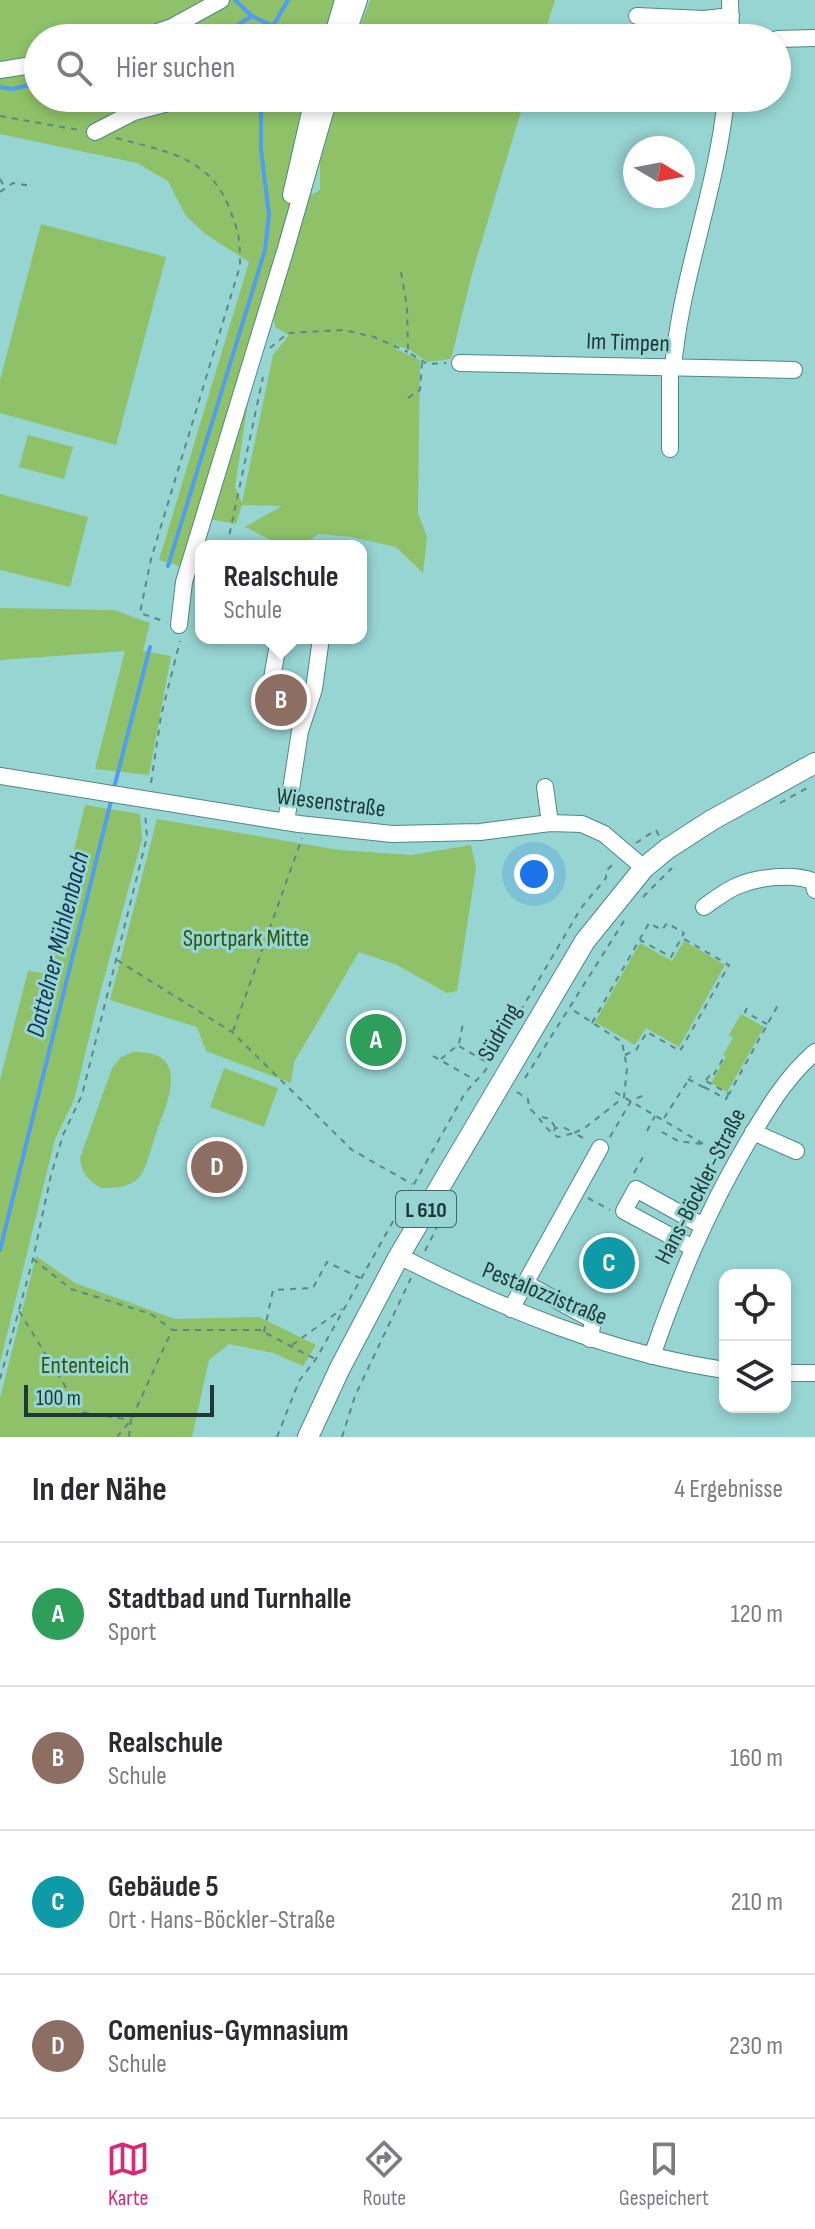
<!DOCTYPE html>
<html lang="de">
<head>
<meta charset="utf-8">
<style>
  body { margin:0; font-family:"Sofia Sans Condensed",sans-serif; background:#f2f2f3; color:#2b2b33 }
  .controls { position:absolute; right:24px; bottom:24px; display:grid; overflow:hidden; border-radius:16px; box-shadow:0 4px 12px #0003 }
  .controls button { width:72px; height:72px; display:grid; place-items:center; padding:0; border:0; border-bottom:2px solid #e1e1e2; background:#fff; color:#2b2b33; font:40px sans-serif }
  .compass { position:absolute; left:623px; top:136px; width:72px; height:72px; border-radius:50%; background:#fff; box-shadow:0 4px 12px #0003; rotate:100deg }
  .scale { position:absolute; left:24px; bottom:20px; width:190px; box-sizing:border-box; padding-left:8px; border:4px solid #1e3837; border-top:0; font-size:22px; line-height:28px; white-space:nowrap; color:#1e3837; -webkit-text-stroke:6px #97d5d2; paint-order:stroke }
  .you { position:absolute; left:534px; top:874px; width:28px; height:28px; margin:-20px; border:6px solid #fff; border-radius:50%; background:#1a73e8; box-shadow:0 0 0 12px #1a73e833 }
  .badge { display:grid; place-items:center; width:52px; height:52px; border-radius:50%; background:#db2777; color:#fff; font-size:26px; font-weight:700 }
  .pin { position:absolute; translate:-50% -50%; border:4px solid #fff; box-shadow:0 2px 8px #0006 }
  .popup { position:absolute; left:195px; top:540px; width:172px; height:104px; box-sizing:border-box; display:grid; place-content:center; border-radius:16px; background:#fff; filter:drop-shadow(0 2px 6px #0005); font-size:26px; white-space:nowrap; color:#7c7c81 }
  .popup b { font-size:30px; color:#2b2b33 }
  .popup::after { content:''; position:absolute; left:50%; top:100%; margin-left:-16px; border:16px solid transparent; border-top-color:#fff }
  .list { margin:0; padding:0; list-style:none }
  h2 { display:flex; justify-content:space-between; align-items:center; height:104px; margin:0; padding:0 32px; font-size:34px }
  h2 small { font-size:26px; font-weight:400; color:#7c7c81 }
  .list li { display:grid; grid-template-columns:52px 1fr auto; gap:24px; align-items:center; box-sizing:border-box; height:144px; padding:0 32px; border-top:2px solid #e1e1e2 }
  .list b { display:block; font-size:30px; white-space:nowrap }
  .list p { margin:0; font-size:26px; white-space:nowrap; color:#7c7c81 }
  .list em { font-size:26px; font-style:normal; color:#7c7c81 }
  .icon { flex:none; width:44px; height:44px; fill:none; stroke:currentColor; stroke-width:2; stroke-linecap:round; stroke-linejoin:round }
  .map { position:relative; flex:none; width:815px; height:1437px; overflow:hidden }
  .search { position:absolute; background:#fff; box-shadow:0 4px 12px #0003; left:24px; right:24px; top:24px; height:88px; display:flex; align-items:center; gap:20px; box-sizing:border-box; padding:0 28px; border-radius:44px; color:#7c7c81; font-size:30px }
  .sheet { height:680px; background:#fff }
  nav { display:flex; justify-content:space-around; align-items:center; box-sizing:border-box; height:112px; border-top:2px solid #e1e1e2; background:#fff; font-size:22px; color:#7c7c81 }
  nav a { display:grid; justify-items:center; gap:4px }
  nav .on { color:#db2777 }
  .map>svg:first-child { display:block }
  .green { fill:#8ec168; fill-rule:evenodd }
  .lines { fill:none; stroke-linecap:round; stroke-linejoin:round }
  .stream { stroke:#509df4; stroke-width:4 }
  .minor-casing { stroke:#4c8987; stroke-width:18 }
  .major-casing { stroke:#4c8987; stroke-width:22 }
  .path { stroke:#5c8886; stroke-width:2; stroke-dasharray:6 6; stroke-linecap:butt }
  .minor { stroke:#fff; stroke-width:16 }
  .major { stroke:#fff; stroke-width:20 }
  .labels { text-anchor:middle; stroke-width:6; stroke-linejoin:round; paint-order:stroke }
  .shield { fill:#97d5d2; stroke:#426766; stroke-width:2 }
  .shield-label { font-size:22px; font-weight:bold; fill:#1e3837 }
  .street-label { font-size:24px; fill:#1e3837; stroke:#97d5d2 }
  .park-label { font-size:24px; fill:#305409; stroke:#97d5d2 }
  .water-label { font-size:26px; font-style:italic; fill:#133254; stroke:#97d5d2 }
</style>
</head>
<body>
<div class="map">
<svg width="815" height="1437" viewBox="0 0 815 1437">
  <rect width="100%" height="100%" fill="#97d5d2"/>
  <g class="green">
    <path d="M0,0H366L352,38H38V98H333L311,195L320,190V162L338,98H525L473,270L451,359L427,362L410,350L396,345V349L420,360L418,513L427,537L423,573L396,547L352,537L318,534L302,546H284L245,527L282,506L242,505L236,524L198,517L180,566L159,560L249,262L204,233L186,216L168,181L137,163L0,134ZM273,316L275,327L289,335L273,355L242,503L235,487L250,390Z"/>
    <path d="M370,0H555L543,38H356Z"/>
    <path d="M41,224L166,257L116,445L0,413V380Z"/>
    <path d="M28,435L73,447L64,479L19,467Z"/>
    <path d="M0,494L88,517L70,587L0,570Z"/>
    <path d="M0,608L114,610L150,623L143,651L171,656L149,775L95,769L125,651L0,660Z"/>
    <path d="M85,805L140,814L142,839L99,997L74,1100L55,1139L0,1363V1080L28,971L44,973Z"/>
    <path d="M157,819L339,850L412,855L471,845L476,868L457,991L447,993L397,965L359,952L294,1062L291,1083L206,1051L197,1027L110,1000Z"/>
    <path d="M684,941L725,965L679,1047L646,1028L635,1045L595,1022L640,943L672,961Z"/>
    <path d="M741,1014L764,1027L727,1092L711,1083L726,1057L723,1055L733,1038L729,1035Z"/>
    <path d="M133,1052C192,1050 168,1101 156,1134C151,1147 148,1164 141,1175C131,1188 115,1188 101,1188C88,1181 81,1172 80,1158L112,1068L121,1057Z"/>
    <path d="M224,1068L278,1088L264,1127L210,1107Z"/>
    <path d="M36,1256L75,1283L175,1319L259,1317L316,1345L303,1366L273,1353L229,1344L209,1360L192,1437H0V1398Z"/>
  </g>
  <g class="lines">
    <g class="stream">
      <path d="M235,0L252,16"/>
      <path d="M217,38L252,16L273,26"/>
      <path d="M270,38L273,26L288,0"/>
      <path d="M0,87L12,89L38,83"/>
      <path d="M168,566L265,250L269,215L261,149V98"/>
      <path d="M114,788L150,647"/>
      <path d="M0,1250L112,797"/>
    </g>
    <defs>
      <g id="minor">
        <path d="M730,0L731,38"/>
        <path d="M637,16L704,19L731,16"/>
        <path d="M140,38L172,27L221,0"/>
        <path d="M332,38L343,0"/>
        <path d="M346,38L359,0"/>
        <path d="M777,39L815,38"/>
        <path d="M0,70L38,64"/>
        <path d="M284,98L312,103L291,195"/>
        <path d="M95,132L134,112L187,98"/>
        <path d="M460,363L794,370"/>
        <path d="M670,367V449"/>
        <path d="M673,368C681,276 717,190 726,98"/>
        <path d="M179,625L184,582L286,248L329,98"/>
        <path d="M279,638L270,690L312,694"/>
        <path d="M0,776L299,824L392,834L480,832L550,823L582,824L604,834L644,868"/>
        <path d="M545,787L550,823"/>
        <path d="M286,822L300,731L314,689L321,638"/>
        <path d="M704,907C714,900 725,891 737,886C758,877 792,873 813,881L815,890"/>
        <path d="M753,1132L796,1151"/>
        <path d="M693,1248L624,1211L636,1189L703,1226"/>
        <path d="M399,1256C503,1309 609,1353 725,1370"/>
        <path d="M525,1283L593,1320L590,1339"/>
        <path d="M511,1309L600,1148"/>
        <path d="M652,1356C678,1281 706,1213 746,1145C766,1111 785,1078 815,1052"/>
        <path d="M785,1373H815"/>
      </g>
      <path id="major" d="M308,1437L340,1368L399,1256L585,941L644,868L667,849L712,820L815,763"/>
    </defs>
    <use href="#minor" class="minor-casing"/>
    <use href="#major" class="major-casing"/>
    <g class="path">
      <path d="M0,116L79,130"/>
      <path d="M116,138C163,151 208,156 228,205C239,232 240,237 240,266L151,559L140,613L166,622"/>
      <path d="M0,179L4,186"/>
      <path d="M0,192L13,183L32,186"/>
      <path d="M401,272L407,307L408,352L427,364L446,363"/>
      <path d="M270,348L288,333L344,330L374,337L408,352"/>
      <path d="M408,398L420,390L422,362"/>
      <path d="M227,546L263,377"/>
      <path d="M151,783L161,716L180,641"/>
      <path d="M780,803L807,788"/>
      <path d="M636,843L656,830L659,836"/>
      <path d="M643,897L672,868"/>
      <path d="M117,960L232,1032L352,1150L412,1184"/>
      <path d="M747,1008L745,1012L767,1024"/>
      <path d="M592,1023L649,923L662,930L667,923L684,933L671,957L640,940"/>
      <path d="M233,1031L302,838"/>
      <path d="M459,1046L488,1063"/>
      <path d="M625,1055L636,1050L647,1032L680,1051L729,965L682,938"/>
      <path d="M433,1056L475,1080"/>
      <path d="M441,1059L459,1044L463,1023"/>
      <path d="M525,1078L624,921"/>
      <path d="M688,1079L703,1087L706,1081L729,1094L778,1005"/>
      <path d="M706,1080L709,1076L712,1078L724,1057L721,1056"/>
      <path d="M704,1087L726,1099L728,1095"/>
      <path d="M517,1092L528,1099L529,1108C541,1118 545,1130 558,1137L574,1133L587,1140"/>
      <path d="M615,1092L724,1156"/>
      <path d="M542,1117L550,1119L555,1127"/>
      <path d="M664,1118L691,1076"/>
      <path d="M554,1131L555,1128H565L574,1133L586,1127L624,1097L627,1068L622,1042L570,1008"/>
      <path d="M647,1131L655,1116"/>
      <path d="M662,1132L678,1141L701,1144"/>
      <path d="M610,1137L631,1101L646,1094"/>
      <path d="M634,1173L643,1157"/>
      <path d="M588,1198L610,1210"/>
      <path d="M425,1251L440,1221"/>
      <path d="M33,1259L71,1289L151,1314L171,1329"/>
      <path d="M19,1311L81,1412L131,1420L129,1437"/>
      <path d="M264,1332L273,1290L313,1288L327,1262L360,1278"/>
      <path d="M292,1345L342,1309"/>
      <path d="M0,1379L33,1259L51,1175L63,1135L82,1095L147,837L145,813"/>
      <path d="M117,1437L131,1420L172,1330H260L315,1359"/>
      <path d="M277,1437L299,1381L316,1359L465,1093L485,1071L581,908L606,878V871L614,863"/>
      <path d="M342,1437L355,1396L411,1278"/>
    </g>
    <use href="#minor" class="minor"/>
    <use href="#major" class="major"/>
  </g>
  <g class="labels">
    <rect class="shield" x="396" y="1191" width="60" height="36" rx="6"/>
    <g class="shield-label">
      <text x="426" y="1217">L 610</text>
    </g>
    <g class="street-label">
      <text transform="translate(628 342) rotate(2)" y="8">Im Timpen</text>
      <text transform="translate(331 802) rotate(7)" y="8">Wiesenstraße</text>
      <text transform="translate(499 1032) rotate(-60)" y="8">Südring</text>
      <text transform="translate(700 1186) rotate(-63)" y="8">Hans-Böckler-Straße</text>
      <text transform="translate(545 1293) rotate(22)" y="8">Pestalozzistraße</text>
    </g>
    <g class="park-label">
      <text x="246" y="946">Sportpark Mitte</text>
      <text x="85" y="1373">Ententeich</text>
    </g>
    <g class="water-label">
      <text transform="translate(57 944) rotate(-76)" y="9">Dattelner Mühlenbach</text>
    </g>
  </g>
</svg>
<div class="controls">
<button><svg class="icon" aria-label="locate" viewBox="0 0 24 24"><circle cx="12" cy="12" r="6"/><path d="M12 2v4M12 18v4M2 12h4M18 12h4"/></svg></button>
<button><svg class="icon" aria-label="layers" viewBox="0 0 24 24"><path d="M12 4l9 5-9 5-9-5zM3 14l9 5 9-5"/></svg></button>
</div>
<svg class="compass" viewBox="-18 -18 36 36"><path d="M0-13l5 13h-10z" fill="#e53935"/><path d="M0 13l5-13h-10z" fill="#7c7c81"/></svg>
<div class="scale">100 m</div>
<div class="you"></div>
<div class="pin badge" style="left:376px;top:1040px;background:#2e9e5b">A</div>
<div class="pin badge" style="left:281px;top:700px;background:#8d6e63">B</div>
<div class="popup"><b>Realschule</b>Schule</div>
<div class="pin badge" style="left:609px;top:1263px;background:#0f9aa8">C</div>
<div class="pin badge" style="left:217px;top:1167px;background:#8d6e63">D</div>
<div class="search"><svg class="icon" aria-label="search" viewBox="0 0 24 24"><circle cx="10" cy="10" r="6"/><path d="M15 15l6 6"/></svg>Hier suchen</div>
</div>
<section class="sheet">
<h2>In der Nähe<small>4 Ergebnisse</small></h2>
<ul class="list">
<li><span class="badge" style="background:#2e9e5b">A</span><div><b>Stadtbad und Turnhalle</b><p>Sport</p></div><em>120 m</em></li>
<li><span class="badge" style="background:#8d6e63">B</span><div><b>Realschule</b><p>Schule</p></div><em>160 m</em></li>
<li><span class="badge" style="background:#0f9aa8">C</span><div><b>Gebäude 5</b><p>Ort · Hans-Böckler-Straße</p></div><em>210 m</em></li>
<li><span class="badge" style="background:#8d6e63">D</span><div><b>Comenius-Gymnasium</b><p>Schule</p></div><em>230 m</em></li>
</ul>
</section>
<nav>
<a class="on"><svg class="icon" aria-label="map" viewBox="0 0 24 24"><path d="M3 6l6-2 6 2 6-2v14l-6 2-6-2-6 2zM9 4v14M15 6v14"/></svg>Karte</a>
<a><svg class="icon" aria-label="directions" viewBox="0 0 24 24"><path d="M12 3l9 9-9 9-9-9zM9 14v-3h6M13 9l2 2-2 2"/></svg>Route</a>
<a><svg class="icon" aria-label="saved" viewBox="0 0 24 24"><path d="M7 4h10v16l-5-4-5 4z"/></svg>Gespeichert</a>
</nav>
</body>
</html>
